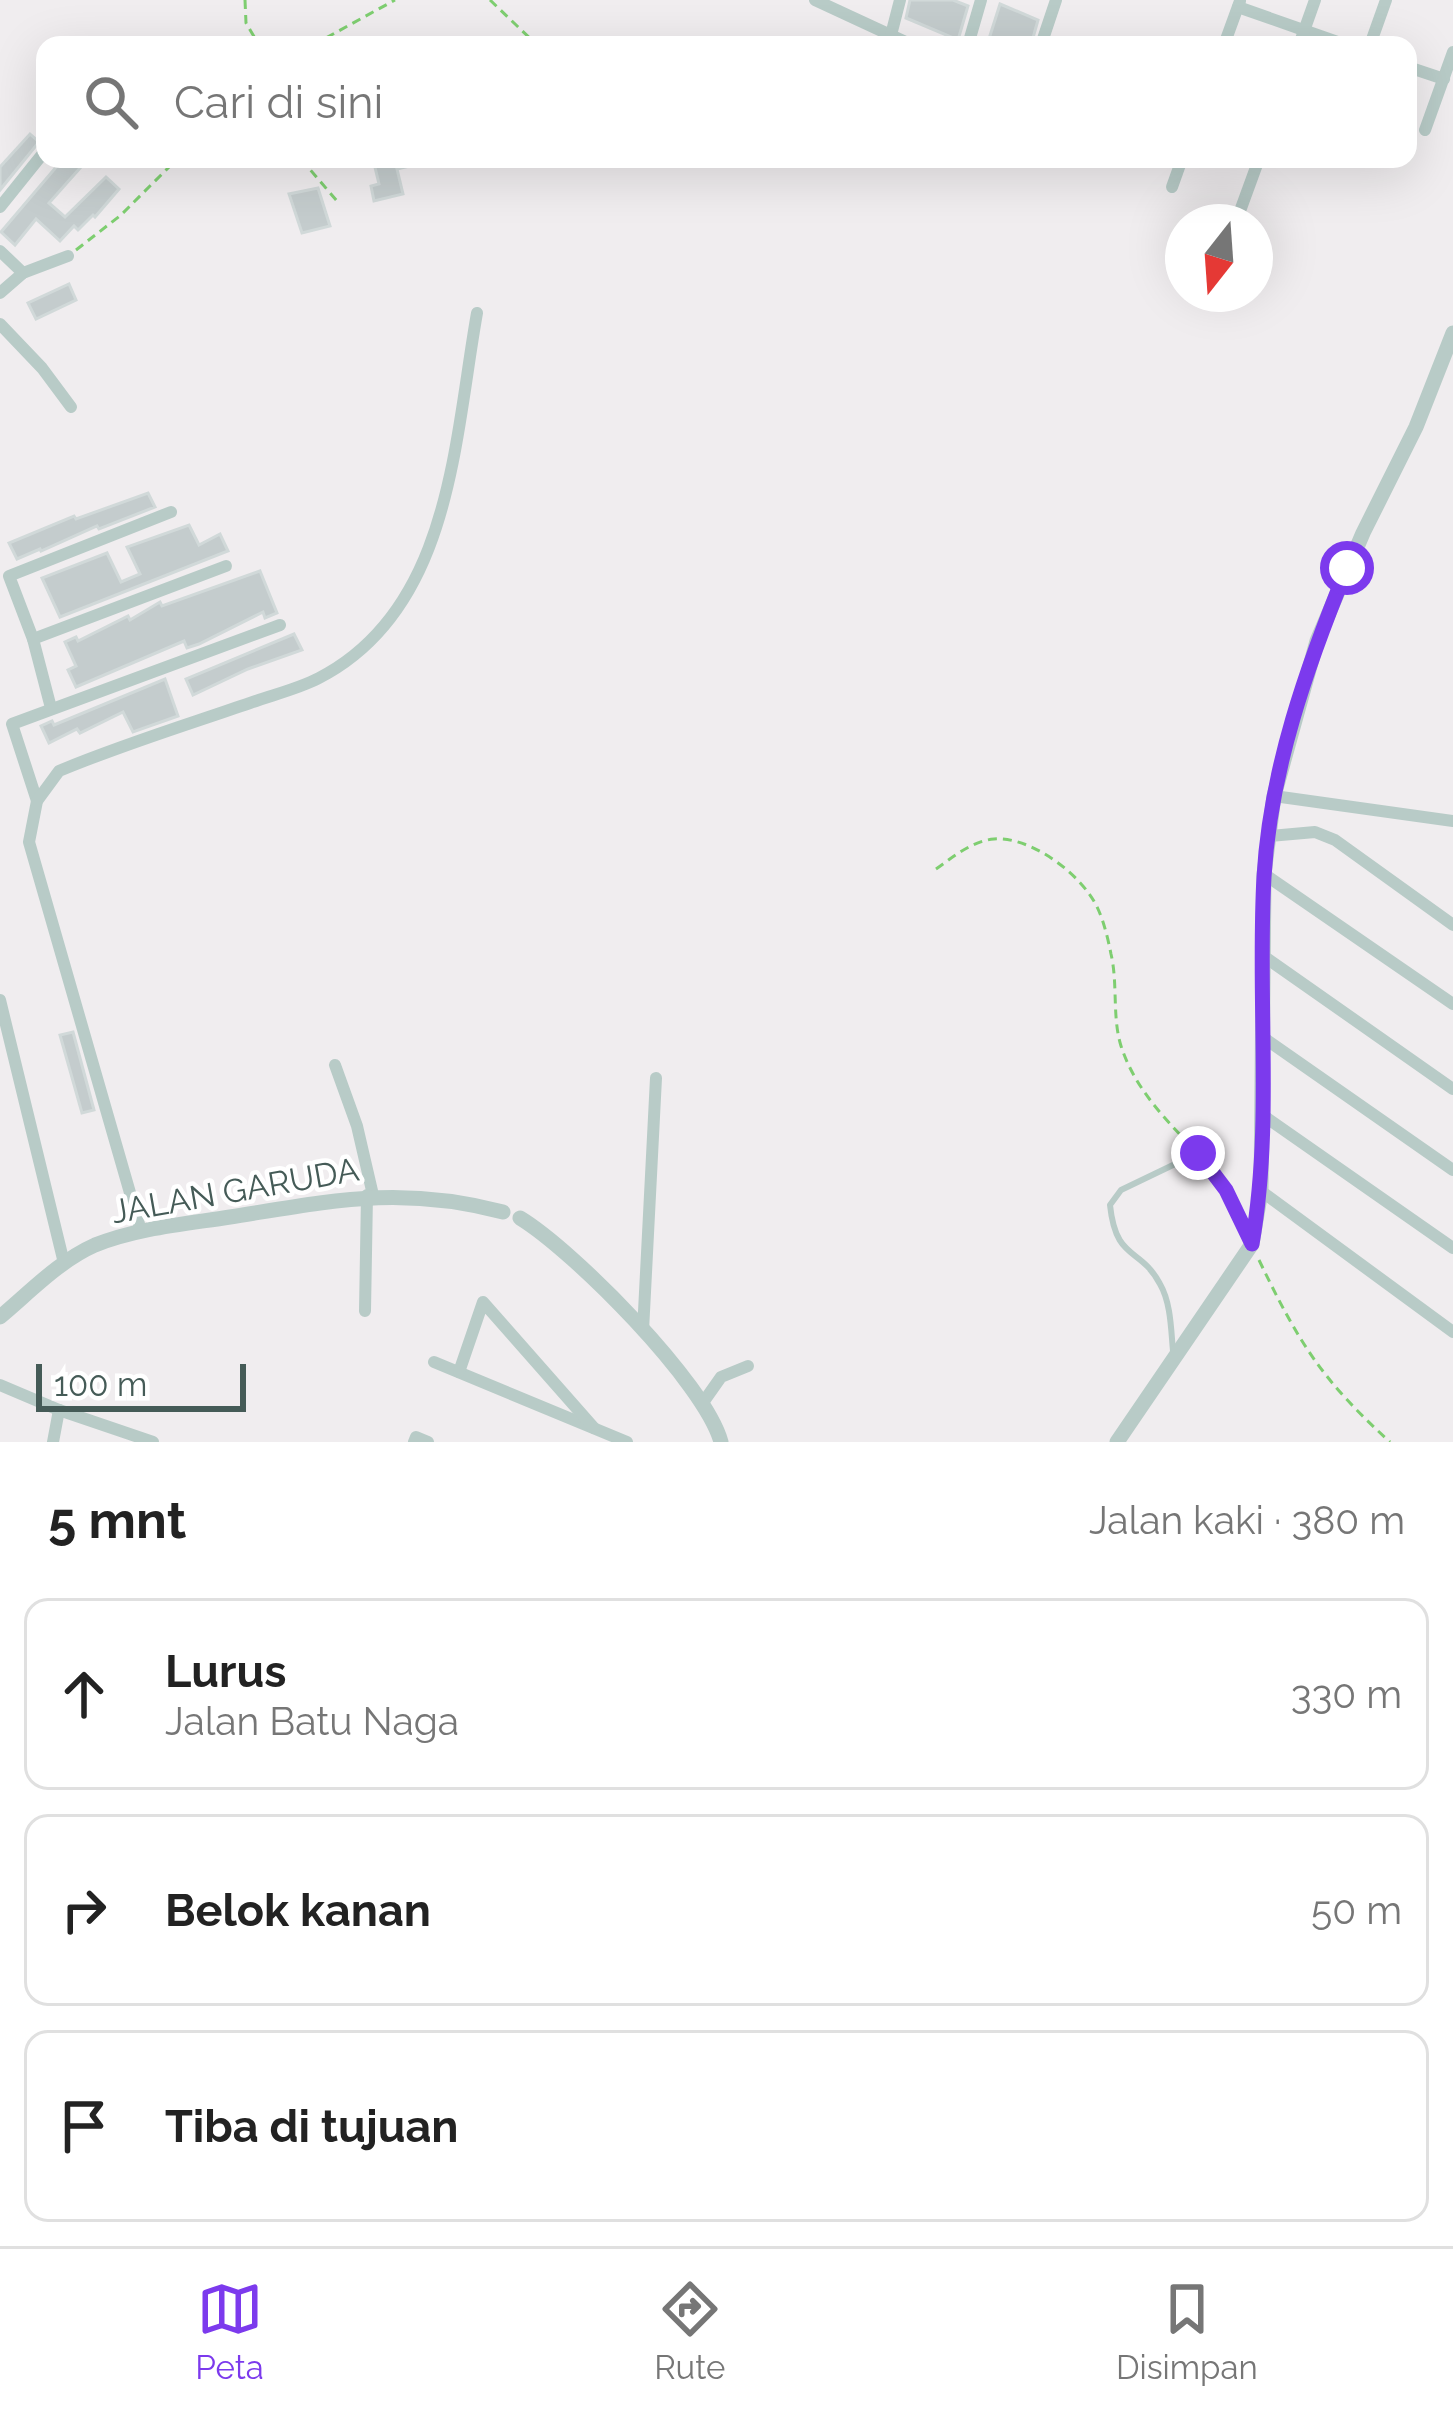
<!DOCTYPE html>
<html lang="id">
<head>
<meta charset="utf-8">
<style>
  body { margin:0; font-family:Raleway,sans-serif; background:#f2f2f2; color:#222 }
  .compass { position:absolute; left:1165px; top:204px; width:108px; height:108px; border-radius:50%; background:#fff; box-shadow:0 12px 48px #0002; rotate:197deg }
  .scale { position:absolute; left:36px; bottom:30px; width:210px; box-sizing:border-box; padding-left:12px; border:6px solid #455b57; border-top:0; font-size:33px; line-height:42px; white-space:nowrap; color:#455b57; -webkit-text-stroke:9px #fff; paint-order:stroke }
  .stop { position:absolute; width:36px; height:36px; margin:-27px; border:9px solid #7c3aed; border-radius:50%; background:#fff }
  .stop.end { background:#7c3aed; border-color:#fff; box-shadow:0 3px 12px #0008 }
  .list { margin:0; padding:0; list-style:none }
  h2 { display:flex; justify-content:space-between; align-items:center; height:156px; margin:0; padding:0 48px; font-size:51px }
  h2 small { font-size:39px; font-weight:400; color:#767676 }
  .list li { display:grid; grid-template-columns:78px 1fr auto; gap:36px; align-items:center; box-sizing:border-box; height:192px; margin:0 24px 24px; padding:0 24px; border:3px solid #e0e0e0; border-radius:24px }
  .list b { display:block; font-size:45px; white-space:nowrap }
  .list p { margin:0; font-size:39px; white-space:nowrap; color:#767676 }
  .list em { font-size:39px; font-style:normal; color:#767676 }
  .icon { flex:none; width:66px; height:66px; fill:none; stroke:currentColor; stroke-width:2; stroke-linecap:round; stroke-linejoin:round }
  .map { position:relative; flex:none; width:1453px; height:1442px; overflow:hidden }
  .search { position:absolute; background:#fff; box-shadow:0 12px 48px #0002; left:36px; right:36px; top:36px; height:132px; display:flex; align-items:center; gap:30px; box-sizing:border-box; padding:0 42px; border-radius:24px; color:#767676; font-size:45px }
  .sheet { height:804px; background:#fff }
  nav { display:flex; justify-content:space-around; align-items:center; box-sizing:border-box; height:168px; border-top:3px solid #e0e0e0; background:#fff; font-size:33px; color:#767676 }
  nav a { display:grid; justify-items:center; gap:6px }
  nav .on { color:#7c3aed }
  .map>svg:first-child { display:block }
  .building { fill:#c4cccd; stroke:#d1d9d9; stroke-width:3 }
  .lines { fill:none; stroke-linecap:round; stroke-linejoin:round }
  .path { stroke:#7ece70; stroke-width:3; stroke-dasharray:9 6; stroke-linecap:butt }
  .service { stroke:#b8cbc7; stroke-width:6 }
  .minor { stroke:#b8cbc7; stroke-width:12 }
  .tertiary { stroke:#b8cbc7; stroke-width:15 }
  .route { stroke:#7c3aed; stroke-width:15 }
  .labels { text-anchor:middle; stroke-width:9; stroke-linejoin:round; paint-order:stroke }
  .street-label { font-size:33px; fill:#455b57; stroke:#fff }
</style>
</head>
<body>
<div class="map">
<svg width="1453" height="1442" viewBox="0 0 1453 1442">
  <rect width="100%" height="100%" fill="#f0edef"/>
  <g class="building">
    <path d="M910,0H953L968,6L958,40L906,18Z"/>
    <path d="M1000,4L1038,20L1031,45L988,42Z"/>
    <path d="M30,134L39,142L0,190V167Z"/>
    <path d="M63,159H70L80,168L49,203L65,217L106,177L119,189L95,217L93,215L78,230L74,226L60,241L36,219L15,245L1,232Z"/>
    <path d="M373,159H422V163L397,169L403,194L374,201L371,186L379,184Z"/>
    <path d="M318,188L330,226L302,233L289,194Z"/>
    <path d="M69,284L76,300L36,319L28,303Z"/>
    <path d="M148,493L155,507L99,529L97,526L41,551L40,549L17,559L9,543L74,516L76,519Z"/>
    <path d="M189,525L199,545L220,534L228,551L60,617L42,578L107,553L121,582L140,574L127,547Z"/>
    <path d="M260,571L277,613L265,618L263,612L199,644L187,648L184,641L76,687L68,670L76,666L65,642L76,637L78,641L128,616L130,620L160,602L162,606Z"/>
    <path d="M294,634L302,650L248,669L193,695L186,679Z"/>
    <path d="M165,679L178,716L133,732L123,712L80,733L77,729L49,743L41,726L52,721L54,725Z"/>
    <path d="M73,1032L94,1110L82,1113L60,1035Z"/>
  </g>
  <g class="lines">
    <g class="path">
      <path d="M245,0L246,23L259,45"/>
      <path d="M490,0L537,45"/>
      <path d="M313,45L395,0"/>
      <path d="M301,159L337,201"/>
      <path d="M76,250L121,215L177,159"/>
      <path d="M936,869C953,857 972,841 994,839C1031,836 1083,875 1098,909C1104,922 1108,939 1111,954C1118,984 1112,1017 1121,1046C1134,1086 1162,1116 1190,1145"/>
      <path d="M1205,1161L1242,1218"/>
      <path d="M1259,1260C1299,1343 1321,1379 1390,1442"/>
    </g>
    <path class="service" d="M1173,1351C1171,1330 1171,1303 1160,1284C1140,1246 1116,1262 1110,1205L1121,1190L1198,1153"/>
    <g class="minor">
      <path d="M815,0L912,45"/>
      <path d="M1238,7L1346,45"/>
      <path d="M891,35L900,0"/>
      <path d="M968,45L981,0"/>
      <path d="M1041,45L1056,0"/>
      <path d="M1224,45L1240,1"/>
      <path d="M1299,45L1315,0"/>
      <path d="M1370,45L1386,0"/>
      <path d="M1408,67L1444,79"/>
      <path d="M1425,130L1453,52"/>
      <path d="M1172,187L1182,159"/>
      <path d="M0,207L45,151"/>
      <path d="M1236,222L1259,159"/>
      <path d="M0,251L23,273"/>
      <path d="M0,293L23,273L68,256"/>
      <path d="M0,324L42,368L71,407"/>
      <path d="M33,639L9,576L171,512"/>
      <path d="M51,708L33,639L226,566"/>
      <path d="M1274,796L1453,821"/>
      <path d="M37,801L12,724L280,625"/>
      <path d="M1269,836L1315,832L1335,840L1453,925"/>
      <path d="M1264,874L1453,1004"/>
      <path d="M1262,955L1453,1089"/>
      <path d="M0,1000L64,1263"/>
      <path d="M1261,1036L1453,1170"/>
      <path d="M335,1065L357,1126L373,1195"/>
      <path d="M1261,1114L1453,1248"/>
      <path d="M1261,1191L1453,1332"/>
      <path d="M141,1231L29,842L37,801L59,771C121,745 186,725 250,703C272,695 298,689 319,678C451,610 454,442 477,313"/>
      <path d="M365,1311L367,1195"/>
      <path d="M643,1331L656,1078"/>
      <path d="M434,1362L627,1442"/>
      <path d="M459,1372L483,1302L594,1428"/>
      <path d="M0,1385L59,1410L153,1442"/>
      <path d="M702,1404L721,1377L748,1366"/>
      <path d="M53,1442L59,1410"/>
      <path d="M414,1442L416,1437L428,1442"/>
    </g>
    <g class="tertiary">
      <path d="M520,1218C574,1251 705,1383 721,1442"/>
      <path d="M0,1317C30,1292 59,1261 95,1245C138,1228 185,1224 230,1217C331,1201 400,1185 503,1212"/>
      <path d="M1117,1442L1252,1244L1261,1191L1264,874L1274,796L1317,641L1363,533L1416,427L1453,333"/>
    </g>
  </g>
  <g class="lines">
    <path class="route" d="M1198,1153L1226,1190L1252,1244C1273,1124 1257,999 1264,877C1270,770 1307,666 1347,568"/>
  </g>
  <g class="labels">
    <g class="street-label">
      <text transform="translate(235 1190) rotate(-10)" y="12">JALAN GARUDA</text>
    </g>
  </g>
</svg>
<svg class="compass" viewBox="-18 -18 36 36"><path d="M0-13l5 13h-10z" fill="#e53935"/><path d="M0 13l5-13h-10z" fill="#767676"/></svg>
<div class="scale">100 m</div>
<div class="stop" style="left:1347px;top:568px"></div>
<div class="stop end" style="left:1198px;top:1153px"></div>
<div class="search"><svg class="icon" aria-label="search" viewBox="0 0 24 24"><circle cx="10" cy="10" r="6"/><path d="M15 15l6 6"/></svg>Cari di sini</div>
</div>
<section class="sheet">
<h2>5 mnt<small>Jalan kaki · 380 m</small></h2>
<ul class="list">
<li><svg class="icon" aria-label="ahead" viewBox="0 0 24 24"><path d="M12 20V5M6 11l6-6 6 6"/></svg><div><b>Lurus</b><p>Jalan Batu Naga</p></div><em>330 m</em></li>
<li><svg class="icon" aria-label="right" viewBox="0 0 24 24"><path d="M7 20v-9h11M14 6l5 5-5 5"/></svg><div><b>Belok kanan</b></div><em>50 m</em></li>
<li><svg class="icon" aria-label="arrive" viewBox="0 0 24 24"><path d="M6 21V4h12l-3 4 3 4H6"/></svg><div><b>Tiba di tujuan</b></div></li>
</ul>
</section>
<nav>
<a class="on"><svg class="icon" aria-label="map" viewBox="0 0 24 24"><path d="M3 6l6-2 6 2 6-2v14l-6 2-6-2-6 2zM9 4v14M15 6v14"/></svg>Peta</a>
<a><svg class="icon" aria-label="directions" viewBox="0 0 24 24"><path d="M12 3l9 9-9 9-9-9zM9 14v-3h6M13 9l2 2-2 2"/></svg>Rute</a>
<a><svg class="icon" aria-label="saved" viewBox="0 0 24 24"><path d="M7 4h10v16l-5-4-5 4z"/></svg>Disimpan</a>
</nav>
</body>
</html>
